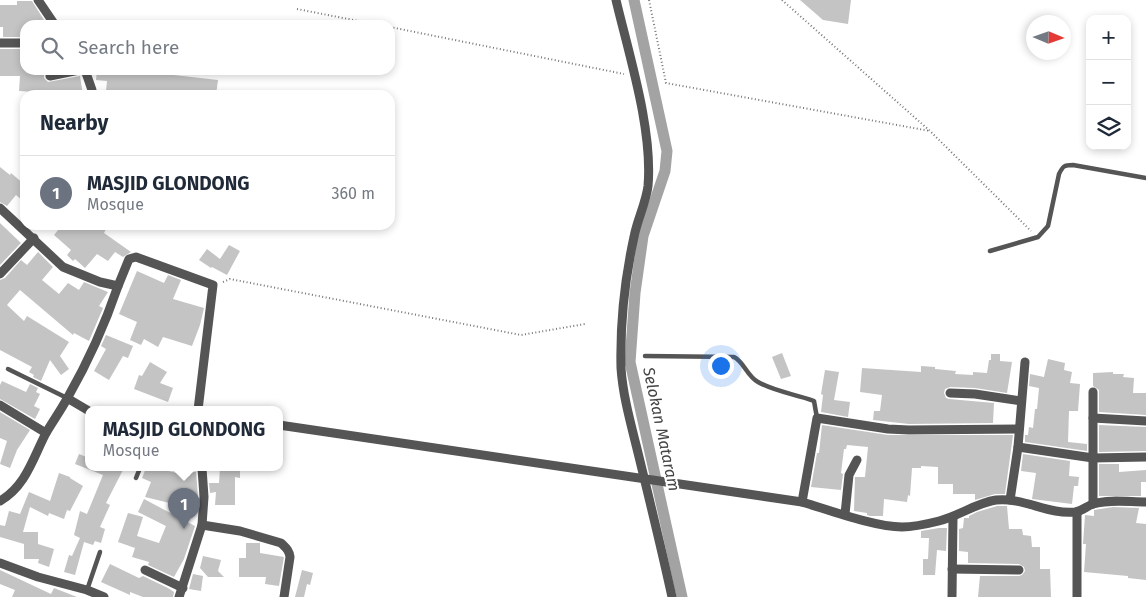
<!DOCTYPE html>
<html lang="en">
<head>
<meta charset="utf-8">
<style>
  body { margin:0; font-family:"Fira Sans",sans-serif; background:#f6f6f7; color:#1f2937 }
  .controls { position:absolute; right:15px; top:15px; display:grid; overflow:hidden; border-radius:10px; box-shadow:0 2px 8px #0003 }
  .controls button { width:45px; height:45px; display:grid; place-items:center; padding:0; border:0; border-bottom:1px solid #e0e1e3; background:#fff; color:#1f2937; font:25px sans-serif }
  .compass { position:absolute; left:1026px; top:15px; width:45px; height:45px; border-radius:50%; background:#fff; box-shadow:0 2px 8px #0003; rotate:92deg }
  .you { position:absolute; left:720px; top:365px; width:18px; height:18px; margin:-12px; border:4px solid #fff; border-radius:50%; background:#1a73e8; box-shadow:0 0 0 8px #1a73e833 }
  .badge { display:grid; place-items:center; width:32px; height:32px; border-radius:50%; background:#000; color:#fff; font-size:16px; font-weight:700 }
  .pin { position:absolute; translate:-50% -41px; filter:drop-shadow(0 1px 2px #0008) }
  .pin::after { content:''; position:absolute; top:26px; width:18px; height:15px; background:inherit; clip-path:polygon(0 0,100% 0,50% 100%) }
  .popup { position:absolute; left:85px; top:406px; width:198px; height:65px; box-sizing:border-box; display:grid; place-content:center; border-radius:10px; background:#fff; filter:drop-shadow(0 1px 4px #0005); font-size:16px; white-space:nowrap; color:#747a83 }
  .popup b { font-size:19px; color:#1f2937 }
  .popup::after { content:''; position:absolute; left:50%; top:100%; margin-left:-10px; border:10px solid transparent; border-top-color:#fff }
  .list { margin:0; padding:0; list-style:none }
  h2 { display:flex; justify-content:space-between; align-items:center; height:65px; margin:0; padding:0 20px; font-size:21px }
  h2 small { font-size:16px; font-weight:400; color:#747a83 }
  .list li { display:grid; grid-template-columns:32px 1fr auto; gap:15px; align-items:center; box-sizing:border-box; height:75px; padding:0 20px; border-top:1px solid #e0e1e3 }
  .list b { display:block; font-size:19px; white-space:nowrap }
  .list p { margin:0; font-size:16px; white-space:nowrap; color:#747a83 }
  .list em { font-size:16px; font-style:normal; color:#747a83 }
  .icon { flex:none; width:28px; height:28px; fill:none; stroke:currentColor; stroke-width:2; stroke-linecap:round; stroke-linejoin:round }
  .map { position:relative; flex:none; width:1146px; height:597px; overflow:hidden }
  .search { position:absolute; background:#fff; box-shadow:0 2px 8px #0003; left:20px; top:20px; width:375px; height:55px; display:flex; align-items:center; gap:12px; box-sizing:border-box; padding:0 18px; border-radius:15px; color:#747a83; font-size:19px }
  .panel { position:absolute; background:#fff; box-shadow:0 2px 8px #0003; left:20px; top:90px; width:375px; height:140px; border-radius:15px }
  .map>svg:first-child { display:block }
  .lines { fill:none; stroke-linecap:round; stroke-linejoin:round }
  .canal { stroke:#a3a3a3; stroke-width:11 }
  .building { fill:#c4c4c4 }
  .path { stroke:#777; stroke-width:2; stroke-dasharray:1 2.5; stroke-linecap:butt }
  .service { stroke:#555; stroke-width:4.5 }
  .minor { stroke:#555; stroke-width:9 }
  .labels { text-anchor:middle; stroke-width:4; stroke-linejoin:round; paint-order:stroke }
  .water-label { font-size:16px; font-style:italic; fill:#444; stroke:#fff }
</style>
</head>
<body>
<div class="map">
<svg width="1146" height="597" viewBox="0 0 1146 597">
  <rect width="100%" height="100%" fill="#fff"/>
  <g class="lines">
    <path class="canal" d="M634,0L667,151L665,171L643,236L635,293L630,362L682,597"/>
  </g>
  <g class="building">
    <path d="M800,0H851L848,24L823,20Z"/>
    <path d="M17,1H32L44,20V24L25,25V37H3V27H0V5H17Z"/>
    <path d="M0,49H25V70H48L44,75V78L48,82L80,76L83,95H34V92L19,91L20,76H0Z"/>
    <path d="M97,70H129L218,80L216,95H128L106,91L107,81L96,80Z"/>
    <path d="M0,167L10,175L11,173L25,185V203L16,195L7,206L0,202Z"/>
    <path d="M0,223L21,243L0,265Z"/>
    <path d="M62,225H108L104,233L131,252L123,257L115,252L108,261L97,254L85,268L75,259L73,261L67,255L71,250L54,235Z"/>
    <path d="M229,245L240,251L227,275L212,267L211,268L199,260L207,249L220,259Z"/>
    <path d="M38,252L53,267L42,280L59,294L68,283L79,290L84,282L108,292L99,306L103,308L89,341L74,333L73,335L20,290L7,305L24,321L27,316L69,342L60,356L69,369L61,375L50,360L41,381L33,377L34,375L29,372L32,367L0,350V280L5,278L21,260L27,265Z"/>
    <path d="M137,271L164,283L168,275L181,280L173,299L204,308L200,325L192,346L163,337L158,347L144,339L141,345L130,340L137,322L119,314Z"/>
    <path d="M106,335L133,346L128,358L123,356L109,380L94,371L106,349L101,346Z"/>
    <path d="M782,353L791,376L781,379L772,357Z"/>
    <path d="M991,354H1000V361L1012,362L1007,393L975,388L950,387L945,389L944,393L946,398L949,399L994,403L993,423L909,424L873,420L874,411H880L882,395L860,392L862,368L921,372V366L935,367V369L956,371L955,374L973,375V372L987,373L989,360H991Z"/>
    <path d="M1048,359L1065,363L1064,370L1072,372L1070,383L1080,384L1078,411H1069L1068,442L1087,444V451L1025,442V435H1028L1029,427L1033,428L1035,409H1037L1039,388L1029,386L1030,374L1044,377Z"/>
    <path d="M150,362L167,372L160,383L173,388L168,402L134,389L139,375L142,376Z"/>
    <path d="M825,370L839,372L834,400L850,402L848,417L821,412L823,395L821,394Z"/>
    <path d="M1113,372V374H1124L1123,377L1134,378L1133,393H1146V415L1099,412V390L1093,386V373Z"/>
    <path d="M2,381L26,392L30,384L38,388L36,392L40,394L34,406L40,409L35,419L0,399V385Z"/>
    <path d="M0,412L30,430L17,450L10,468L0,464L7,441L0,438Z"/>
    <path d="M822,425L888,435H1013L1005,494H995L975,500V494H953V484H938V467L921,466V468H912L910,496L908,495L907,502L884,499L883,516H870L867,515V513L854,511L855,477H865L868,447L847,445L846,449H844L841,473L843,474L841,490L811,487L817,453H819Z"/>
    <path d="M1099,425L1146,427V451L1099,452Z"/>
    <path d="M79,454L89,458V468H124L106,503L110,505L100,527L105,529L101,543L95,541L93,545L84,542L75,575L64,572L69,555L72,556L80,538L74,535L80,511L87,514L103,475L75,464Z"/>
    <path d="M1023,454L1070,461L1069,476L1079,477L1078,486H1074L1072,504L1032,499L1036,473L1021,471Z"/>
    <path d="M1099,464H1119V472L1146,470V482H1141V496H1099Z"/>
    <path d="M146,468H155L190,476V472H196L198,496L194,509L145,497L151,482L142,478Z"/>
    <path d="M220,468H240V478L235,477V505H215L216,492L210,493L209,483H219Z"/>
    <path d="M59,473L70,477V478L83,486L70,511L67,510L64,519L49,513L48,516L30,507L23,532H38V544L54,549L49,567L38,563L39,559H24V544L0,537V525L5,526L9,511L20,514L29,492L50,501Z"/>
    <path d="M144,499L195,526L184,559L174,577L148,565L149,562L132,557L135,548L118,542L128,513L143,517L137,536L159,543L166,526L138,512Z"/>
    <path d="M997,506H1007L1009,529H1022L1023,535L1031,536L1032,547H1040V569H1050L1051,597H978L980,576H1019L1022,575L1025,571L1024,567L1019,564L968,563V552L959,551V529L963,528L964,518H969V516L977,512Z"/>
    <path d="M1113,507L1139,508L1136,523L1146,524V580L1128,578V576L1084,572L1086,544H1083L1085,515L1094,516V510Z"/>
    <path d="M939,528H947L946,551L937,550L935,575H923V559H928L929,538H921V531Z"/>
    <path d="M246,543H260V553L284,557L279,586L265,584L266,577H239V558H246Z"/>
    <path d="M203,556L221,560L218,571L224,577H208L200,568Z"/>
    <path d="M110,564L139,578L143,576L168,588L174,592L173,597H143L130,592V595L101,582Z"/>
    <path d="M0,570L51,594L54,588L77,597H12L15,590L0,584Z"/>
    <path d="M302,570L313,573L310,585L307,584L304,597H295Z"/>
    <path d="M193,574L203,576L201,591L189,589Z"/>
  </g>
  <g class="lines">
    <g class="path">
      <path d="M649,0L666,83L930,131"/>
      <path d="M782,0L930,131L1031,231"/>
      <path d="M297,9L379,25"/>
      <path d="M390,27L624,74"/>
      <path d="M223,282L230,279L521,335L585,324"/>
    </g>
    <g class="service">
      <path d="M990,251L1038,237L1048,226L1059,174C1063,166 1064,165 1073,165L1146,178"/>
      <path d="M645,356L734,357C744,362 747,376 758,382C775,392 796,394 814,401L817,418"/>
      <path d="M8,369L67,398"/>
      <path d="M136,478L140,468"/>
      <path d="M87,590L100,552"/>
    </g>
    <g class="minor">
      <path d="M38,0L55,25"/>
      <path d="M616,0C629,55 653,130 648,186C646,203 637,220 634,237C625,278 620,326 621,368C623,399 633,431 640,461C651,506 662,551 672,597"/>
      <path d="M0,43H25"/>
      <path d="M85,70L92,90"/>
      <path d="M50,76L79,70"/>
      <path d="M0,208L63,267L100,282L118,286L129,259L136,257L213,285L198,410"/>
      <path d="M0,274L34,238"/>
      <path d="M950,393L975,394L1021,401"/>
      <path d="M67,398L89,411"/>
      <path d="M0,405L46,433"/>
      <path d="M1093,418L1146,421"/>
      <path d="M279,425L802,502C829,510 875,527 902,527C914,527 927,524 939,521C959,516 976,503 996,500C1023,497 1049,515 1075,512C1082,511 1087,506 1093,504C1109,499 1129,502 1146,502"/>
      <path d="M1018,447L1093,458L1146,457"/>
      <path d="M1010,500L1018,447L1025,362"/>
      <path d="M0,501C26,486 33,458 46,433C53,421 61,410 68,397C88,362 105,324 118,286"/>
      <path d="M802,502L817,418L888,429L909,430L1019,429"/>
      <path d="M1093,504V392"/>
      <path d="M1077,512V597"/>
      <path d="M845,514L849,475L857,460"/>
      <path d="M202,525L240,531L281,543C286,548 289,550 290,557L284,597"/>
      <path d="M0,563L38,577L87,590L104,597"/>
      <path d="M952,569L1019,570"/>
      <path d="M145,570L183,588"/>
      <path d="M179,597L202,525L204,497L202,468"/>
      <path d="M952,597L953,517"/>
    </g>
  </g>
  <g class="labels">
    <g class="water-label">
      <text transform="translate(662 429) rotate(78)" y="6">Selokan Mataram</text>
    </g>
  </g>
</svg>
<div class="controls">
<button>+</button>
<button>−</button>
<button><svg class="icon" aria-label="layers" viewBox="0 0 24 24"><path d="M12 4l9 5-9 5-9-5zM3 14l9 5 9-5"/></svg></button>
</div>
<svg class="compass" viewBox="-18 -18 36 36"><path d="M0-13l5 13h-10z" fill="#e53935"/><path d="M0 13l5-13h-10z" fill="#747a83"/></svg>
<div class="you"></div>
<div class="pin badge" style="left:184px;top:529px;background:#6b7280">1</div>
<div class="popup"><b>MASJID GLONDONG</b>Mosque</div>
<div class="search"><svg class="icon" aria-label="search" viewBox="0 0 24 24"><circle cx="10" cy="10" r="6"/><path d="M15 15l6 6"/></svg>Search here</div>
<section class="panel">
<h2>Nearby<small></small></h2>
<ul class="list">
<li><span class="badge" style="background:#6b7280">1</span><div><b>MASJID GLONDONG</b><p>Mosque</p></div><em>360 m</em></li>
</ul>
</section>
</div>
</body>
</html>
